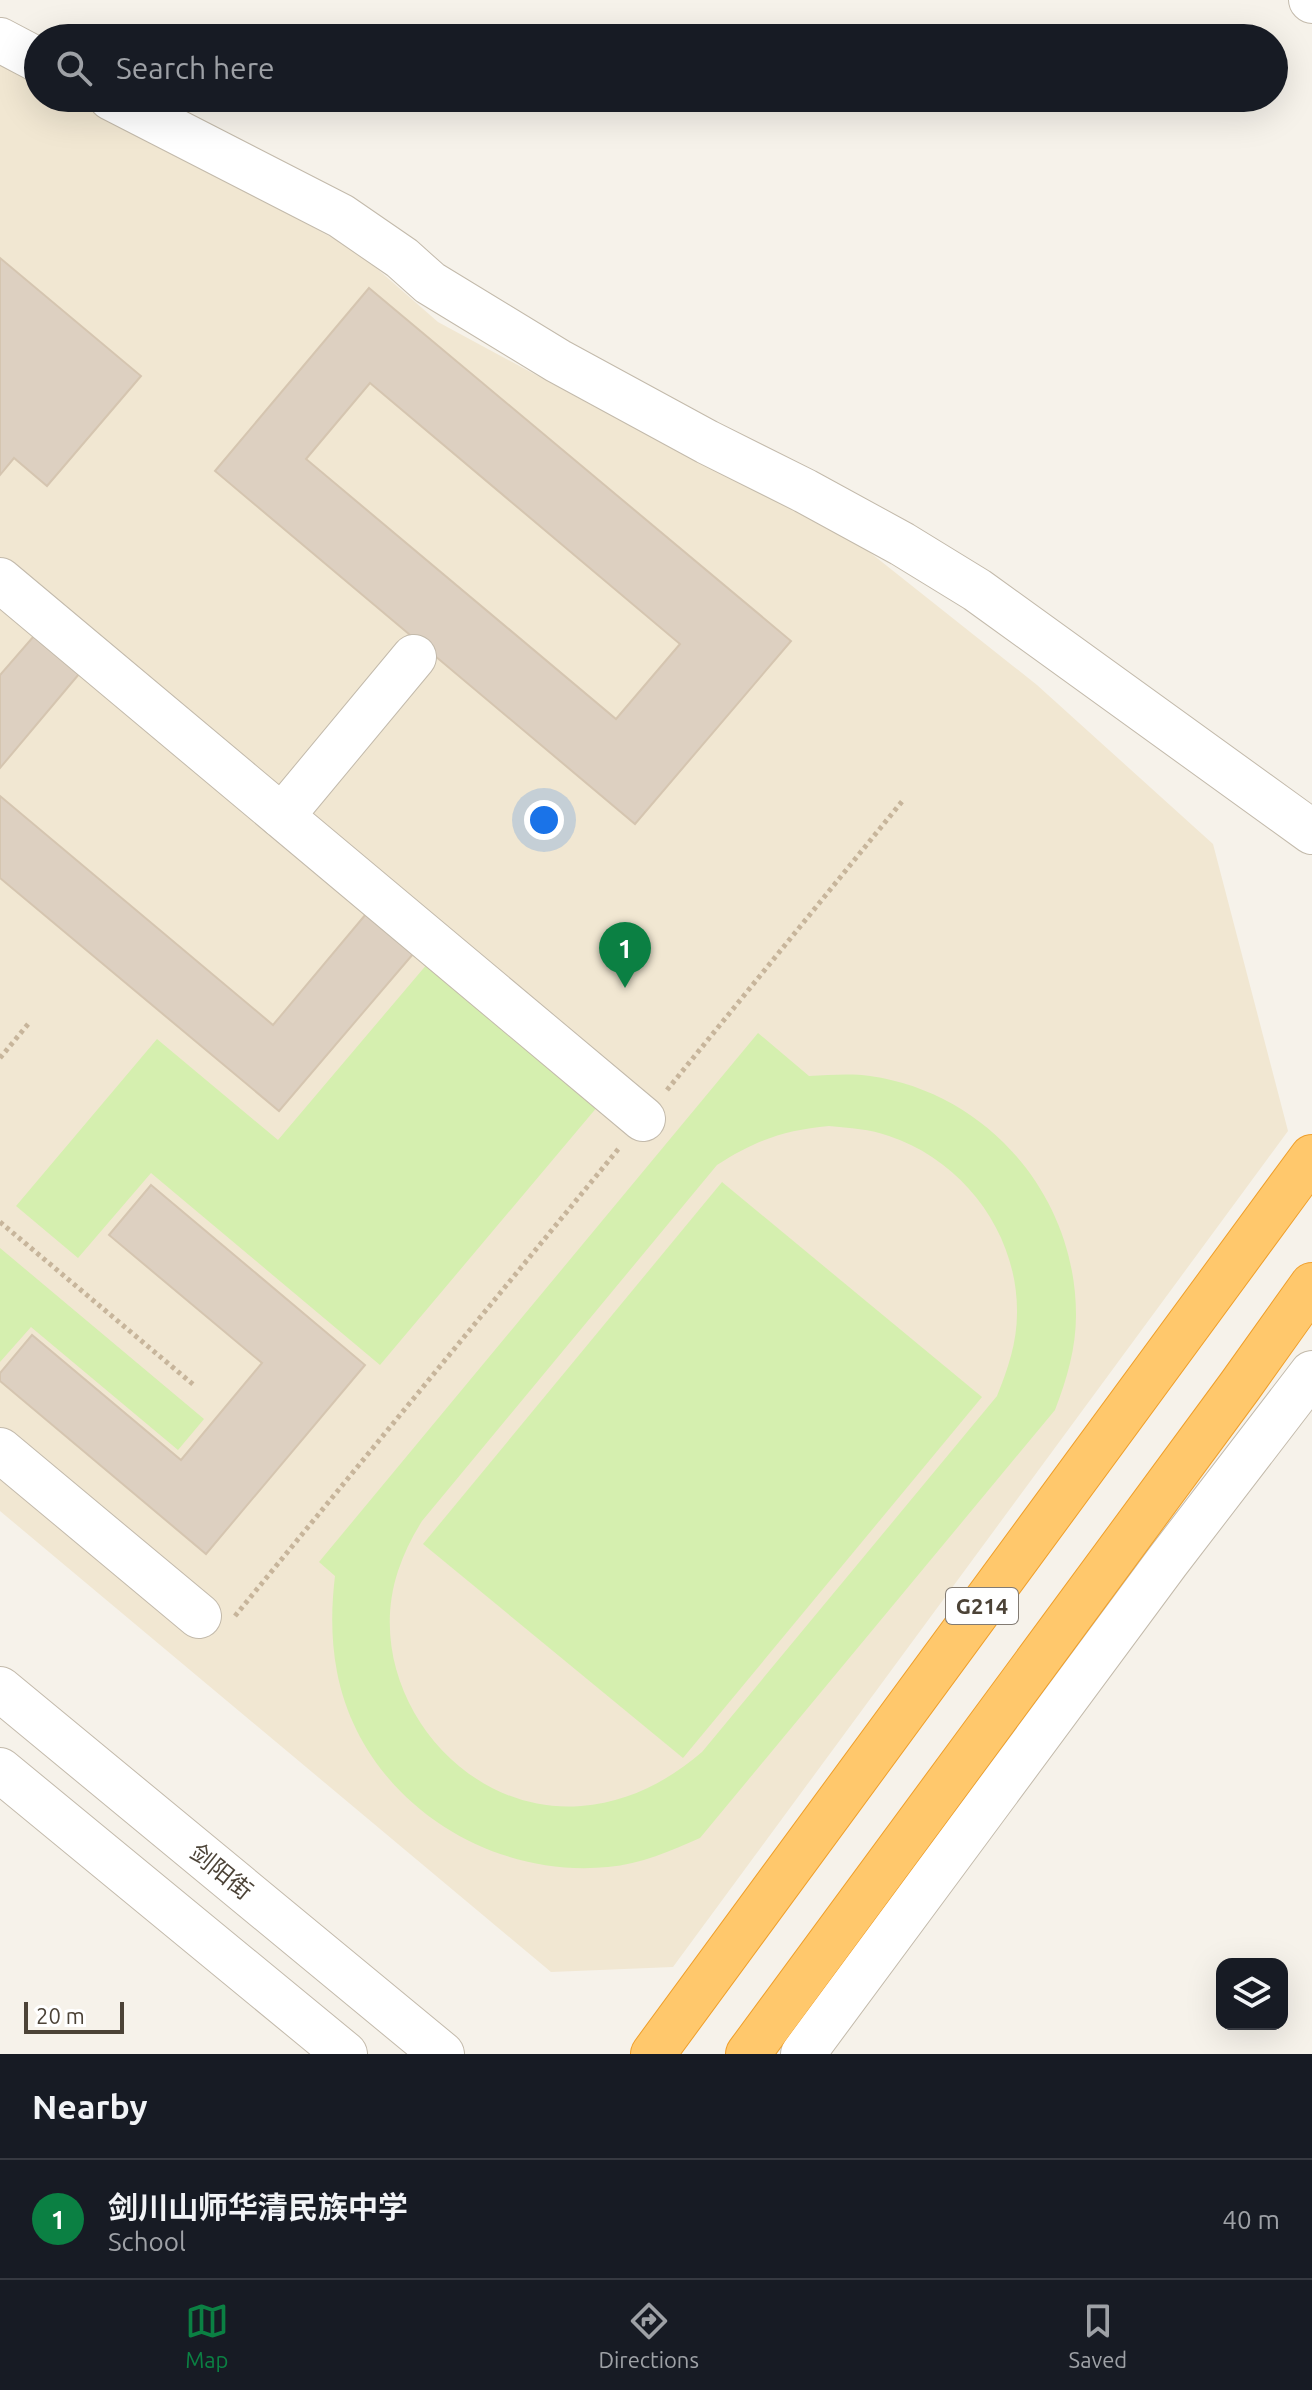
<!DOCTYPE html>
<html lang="en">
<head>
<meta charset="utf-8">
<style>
  body { margin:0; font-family:Ubuntu,"Noto Sans SC",sans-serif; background:#242831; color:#f1f3f6 }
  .controls { position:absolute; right:24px; bottom:24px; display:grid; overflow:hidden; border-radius:16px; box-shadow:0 8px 32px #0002 }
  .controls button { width:72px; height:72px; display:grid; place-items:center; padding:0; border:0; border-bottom:2px solid #363941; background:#171b24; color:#f1f3f6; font:40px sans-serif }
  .scale { position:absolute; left:24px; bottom:20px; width:100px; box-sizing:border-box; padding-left:8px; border:4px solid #4c4337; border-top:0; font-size:22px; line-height:28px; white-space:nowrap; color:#4c4337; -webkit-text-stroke:6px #fff; paint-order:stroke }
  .you { position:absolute; left:544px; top:820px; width:28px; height:28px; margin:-20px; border:6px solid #fff; border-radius:50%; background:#1a73e8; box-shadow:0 0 0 12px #1a73e833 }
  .badge { display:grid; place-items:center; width:52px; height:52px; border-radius:50%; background:#0b8043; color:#fff; font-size:26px; font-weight:700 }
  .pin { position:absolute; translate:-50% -66px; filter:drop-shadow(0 2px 4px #0008) }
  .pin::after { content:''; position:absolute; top:42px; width:28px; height:24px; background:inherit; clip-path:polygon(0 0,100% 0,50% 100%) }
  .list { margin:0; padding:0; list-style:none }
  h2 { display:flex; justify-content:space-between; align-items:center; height:104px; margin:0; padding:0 32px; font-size:34px }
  h2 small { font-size:26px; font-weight:400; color:#9ea1a6 }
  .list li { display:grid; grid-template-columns:52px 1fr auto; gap:24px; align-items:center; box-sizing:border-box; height:120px; padding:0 32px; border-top:2px solid #363941 }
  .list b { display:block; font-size:30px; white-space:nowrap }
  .list p { margin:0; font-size:26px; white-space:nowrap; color:#9ea1a6 }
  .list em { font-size:26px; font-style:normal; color:#9ea1a6 }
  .icon { flex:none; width:44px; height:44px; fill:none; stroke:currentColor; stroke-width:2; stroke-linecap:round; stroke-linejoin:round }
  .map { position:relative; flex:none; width:1312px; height:2054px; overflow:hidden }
  .search { position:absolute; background:#171b24; box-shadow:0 8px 32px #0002; left:24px; right:24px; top:24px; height:88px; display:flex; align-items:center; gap:20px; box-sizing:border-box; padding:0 28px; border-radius:44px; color:#9ea1a6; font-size:30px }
  .sheet { height:224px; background:#171b24 }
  nav { display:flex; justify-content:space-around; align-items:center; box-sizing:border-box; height:112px; border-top:2px solid #363941; background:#171b24; font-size:22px; color:#9ea1a6 }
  nav a { display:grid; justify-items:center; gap:4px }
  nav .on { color:#0b8043 }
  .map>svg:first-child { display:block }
  .education { fill:#f1e7d2 }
  .green { fill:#d5efaf; fill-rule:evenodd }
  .building { fill:#ddd0c1; stroke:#d5c5b0; stroke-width:2; fill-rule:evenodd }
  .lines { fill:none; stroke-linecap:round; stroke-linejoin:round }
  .minor-casing { stroke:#c3baab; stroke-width:46 }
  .highway-casing { stroke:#ef9f2b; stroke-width:46 }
  .path { stroke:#c7b59b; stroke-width:5; stroke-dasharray:4 4; stroke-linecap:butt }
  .minor { stroke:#fff; stroke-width:44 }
  .highway { stroke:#ffc86c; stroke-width:44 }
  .labels { text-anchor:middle; stroke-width:6; stroke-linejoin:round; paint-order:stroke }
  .shield { fill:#fff; stroke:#827b73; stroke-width:2 }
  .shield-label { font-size:22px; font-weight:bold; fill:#4c4337 }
  .street-label { font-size:24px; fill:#4c4337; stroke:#fff }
</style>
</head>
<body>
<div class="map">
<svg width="1312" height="2054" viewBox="0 0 1312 2054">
  <rect width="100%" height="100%" fill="#f6f2ea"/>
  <path class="education" d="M0,64L38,83V98H67L192,161L358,252L438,322L588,403L853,539L1037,685L1213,844L1288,1131L673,1967L551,1972L0,1511Z"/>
  <g class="green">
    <path d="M428,963L598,1106L380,1365L151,1173L78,1258L16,1206L157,1039L278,1140Z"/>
    <path d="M758,1033L809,1076C830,1075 850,1073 870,1076C989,1093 1076,1197 1076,1315C1076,1348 1067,1379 1055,1410L700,1838C671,1851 641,1864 608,1867C485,1879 361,1797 337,1672C331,1640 331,1609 335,1576L319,1562ZM829,1126C850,1128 870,1129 889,1136C964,1161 1018,1234 1017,1313C1017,1342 1008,1369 997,1396L702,1752C667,1782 628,1802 581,1806C459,1816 360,1686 398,1571C404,1553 412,1537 422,1521L717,1165C754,1141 784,1130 829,1126Z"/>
    <path d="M722,1182L982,1397L683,1758L423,1544Z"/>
    <path d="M0,1248L204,1419L178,1450L31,1327L0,1362Z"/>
  </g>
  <g class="building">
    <path d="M0,258L141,376L47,486L14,458L0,475Z"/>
    <path d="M369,288L791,641L635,824L215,471ZM370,383L680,644L616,719L306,459Z"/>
    <path d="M34,636L79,674L0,768V675Z"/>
    <path d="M0,796L273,1025L366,914L413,954L279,1111L0,878Z"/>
    <path d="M151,1185L365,1365L206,1554L0,1381V1373L32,1335L181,1460L262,1363L109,1235Z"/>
  </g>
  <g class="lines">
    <defs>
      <g id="minor">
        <path d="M1311,0L1312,1"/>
        <path d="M0,40L38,60"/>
        <path d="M111,98L341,216L402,258L430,283L558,361L707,442L805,491L902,544L977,590L1312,832"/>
        <path d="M0,580L643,1119"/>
        <path d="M282,816L414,657"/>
        <path d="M0,1450L199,1616"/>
        <path d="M0,1689L442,2054"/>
        <path d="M0,1770L345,2054"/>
        <path d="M803,2054L1167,1562L1312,1373"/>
      </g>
      <g id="highway">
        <path d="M653,2054L1312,1157"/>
        <path d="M748,2054L1240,1386L1312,1285"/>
      </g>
    </defs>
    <use href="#minor" class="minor-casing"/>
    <use href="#highway" class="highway-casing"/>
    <g class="path">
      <path d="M0,1058L29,1023"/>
      <path d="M667,1090L904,799"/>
      <path d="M0,1222L195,1386"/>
      <path d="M235,1616L620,1147"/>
    </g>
    <use href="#minor" class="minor"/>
    <use href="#highway" class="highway"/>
  </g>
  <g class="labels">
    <rect class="shield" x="946" y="1588" width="72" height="36" rx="6"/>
    <g class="shield-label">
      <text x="982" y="1614">G214</text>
    </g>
    <g class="street-label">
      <text transform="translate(221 1872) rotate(39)" y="8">剑阳街</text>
    </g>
  </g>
</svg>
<div class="controls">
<button><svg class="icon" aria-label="layers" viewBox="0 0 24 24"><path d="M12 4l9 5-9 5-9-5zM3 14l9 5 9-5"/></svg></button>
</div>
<div class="scale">20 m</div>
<div class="you"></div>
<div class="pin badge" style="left:625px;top:988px">1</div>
<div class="search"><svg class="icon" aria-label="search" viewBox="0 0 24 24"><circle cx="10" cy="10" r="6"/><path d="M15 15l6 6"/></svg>Search here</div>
</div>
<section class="sheet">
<h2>Nearby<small></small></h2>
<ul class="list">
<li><span class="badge">1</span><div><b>剑川山师华清民族中学</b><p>School</p></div><em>40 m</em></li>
</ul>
</section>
<nav>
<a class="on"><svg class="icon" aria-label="map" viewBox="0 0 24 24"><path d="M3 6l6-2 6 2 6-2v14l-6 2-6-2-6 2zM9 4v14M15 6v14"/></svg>Map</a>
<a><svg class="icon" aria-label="directions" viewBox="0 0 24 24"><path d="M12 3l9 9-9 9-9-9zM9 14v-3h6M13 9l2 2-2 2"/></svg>Directions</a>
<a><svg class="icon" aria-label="saved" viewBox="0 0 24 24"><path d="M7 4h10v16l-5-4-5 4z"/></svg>Saved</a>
</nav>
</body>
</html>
